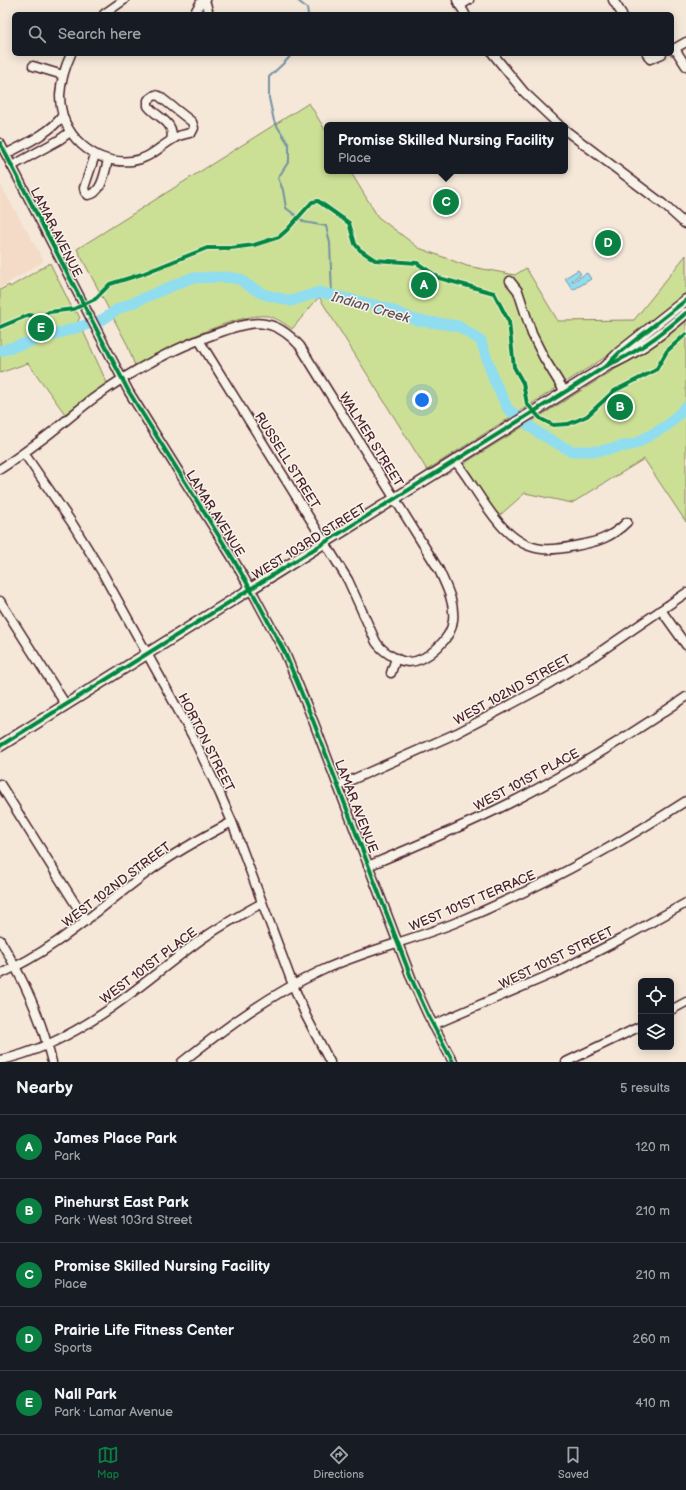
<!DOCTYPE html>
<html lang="en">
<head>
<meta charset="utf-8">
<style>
  body { margin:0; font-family:"Balsamiq Sans",sans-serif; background:#20242c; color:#f1f3f6 }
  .controls { position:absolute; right:12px; bottom:12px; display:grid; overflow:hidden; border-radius:6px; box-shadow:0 2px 10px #0003 }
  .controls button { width:36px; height:36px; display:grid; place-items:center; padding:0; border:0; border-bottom:1px solid #363941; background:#171b24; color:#f1f3f6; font:20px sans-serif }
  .you { position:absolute; left:422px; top:400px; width:14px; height:14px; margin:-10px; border:3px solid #fff; border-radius:50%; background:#1a73e8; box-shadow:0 0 0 6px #1a73e833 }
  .badge { display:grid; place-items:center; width:26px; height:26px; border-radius:50%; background:#0b8043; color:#fff; font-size:13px; font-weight:700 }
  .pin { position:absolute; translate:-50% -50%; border:2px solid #fff; box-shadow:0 1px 4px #0006 }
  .popup { position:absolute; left:324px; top:122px; width:244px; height:52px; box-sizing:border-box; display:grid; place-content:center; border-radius:6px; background:#171b24; filter:drop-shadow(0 1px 3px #0005); font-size:13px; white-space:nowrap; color:#9ea1a6 }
  .popup b { font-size:15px; color:#f1f3f6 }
  .popup::after { content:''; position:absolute; left:50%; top:100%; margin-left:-8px; border:8px solid transparent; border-top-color:#171b24 }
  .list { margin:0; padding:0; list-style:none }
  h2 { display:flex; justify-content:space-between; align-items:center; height:52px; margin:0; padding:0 16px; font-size:17px }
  h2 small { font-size:13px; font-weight:400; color:#9ea1a6 }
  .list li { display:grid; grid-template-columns:26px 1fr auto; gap:12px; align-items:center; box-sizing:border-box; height:64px; padding:0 16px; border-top:1px solid #363941 }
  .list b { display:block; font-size:15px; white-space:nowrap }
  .list p { margin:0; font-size:13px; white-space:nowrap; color:#9ea1a6 }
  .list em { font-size:13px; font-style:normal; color:#9ea1a6 }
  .icon { flex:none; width:22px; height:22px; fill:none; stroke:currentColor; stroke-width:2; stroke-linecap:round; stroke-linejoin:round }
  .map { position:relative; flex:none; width:686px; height:1062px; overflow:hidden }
  .search { position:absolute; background:#171b24; box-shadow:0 2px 10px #0003; left:12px; right:12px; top:12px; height:44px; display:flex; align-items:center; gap:10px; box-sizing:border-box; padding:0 14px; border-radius:6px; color:#9ea1a6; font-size:15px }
  .sheet { height:372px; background:#171b24 }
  nav { display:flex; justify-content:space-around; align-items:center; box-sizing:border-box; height:56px; border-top:1px solid #363941; background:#171b24; font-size:11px; color:#9ea1a6 }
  nav a { display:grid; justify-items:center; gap:2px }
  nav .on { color:#0b8043 }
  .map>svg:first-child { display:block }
  .built { fill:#f3dbc8 }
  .green { fill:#cbe095; stroke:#8a8060 }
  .water { fill:#90ddf0; stroke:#7491a1 }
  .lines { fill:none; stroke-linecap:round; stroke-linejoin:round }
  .stream { stroke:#7491a1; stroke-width:2 }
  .river { stroke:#90ddf0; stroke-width:11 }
  .minor-casing { stroke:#4a1f2b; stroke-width:11 }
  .major-casing { stroke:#4a1f2b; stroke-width:13 }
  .minor { stroke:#f7f3e8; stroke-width:8 }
  .major { stroke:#f7f3e8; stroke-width:10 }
  .cycleway-casing { stroke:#f7f3e8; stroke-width:6 }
  .cycleway { stroke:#00873e; stroke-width:4 }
  .labels { text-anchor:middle; stroke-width:3; stroke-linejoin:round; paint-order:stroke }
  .street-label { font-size:13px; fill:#4a1f2b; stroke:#f7f3e8 }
  .water-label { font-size:14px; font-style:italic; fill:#5c4e5c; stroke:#f7f3e8 }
</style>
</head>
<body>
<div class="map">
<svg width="686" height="1062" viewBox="0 0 686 1062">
  <rect width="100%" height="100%" fill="#f5e8d9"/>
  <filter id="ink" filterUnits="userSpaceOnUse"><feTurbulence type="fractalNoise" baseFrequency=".025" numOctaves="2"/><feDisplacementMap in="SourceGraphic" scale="8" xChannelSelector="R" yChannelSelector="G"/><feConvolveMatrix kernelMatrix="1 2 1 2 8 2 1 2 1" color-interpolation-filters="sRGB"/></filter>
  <g filter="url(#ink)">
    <path class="built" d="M0,184L44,261L0,288Z"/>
    <g class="green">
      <path d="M309,103L327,133V171H350L378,217L419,248L467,266L515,275L526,268L558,321L634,320L686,255V295L615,351L427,470L319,297L292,329C285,324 277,318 268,316C237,312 162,350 135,366L127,344L77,249Z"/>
      <path d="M50,263L74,312H77L80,318L78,320L107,383L65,414L28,363L0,373V290L9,285L10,287Z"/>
      <path d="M686,319V522L644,459L572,503L525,493L499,516L488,503L465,468V464L468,461L638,355Z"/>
    </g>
    <path class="water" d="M578,270L581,274L571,281L572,282L587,273L591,279L573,290L565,278Z"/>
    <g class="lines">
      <g class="stream">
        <path d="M297,0L307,8L308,14"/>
        <path d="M292,54L286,61L269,77V98L274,121L289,145V161L278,178L283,190L286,208L304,222L326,226L330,243L332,295"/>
      </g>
      <path class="river" d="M0,351L102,320L118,309L191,278L224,277L240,279L246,284L263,294L291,301L319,292L384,307L416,320L458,326L481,341L494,380L508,409L540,434L571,451H599L635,444L668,425L686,407"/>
      <defs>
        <g id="minor">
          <path d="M205,0L209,14"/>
          <path d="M457,0L465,14"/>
          <path d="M613,0L622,14"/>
          <path d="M460,6L469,0"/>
          <path d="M104,14L124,0"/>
          <path d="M194,14L202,0"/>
          <path d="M675,49L686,66"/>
          <path d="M672,50L686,42"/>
          <path d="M71,54C65,67 61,81 60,95C60,135 93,165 132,161C150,159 160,146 175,138C180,134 186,135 192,132L194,128L192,122L159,96L155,95L148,100V106C157,118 176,122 171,140"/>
          <path d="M493,54L524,92L559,125"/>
          <path d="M647,54L650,59L662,54"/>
          <path d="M33,66L63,75"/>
          <path d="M565,130L663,204L684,223L686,224"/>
          <path d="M0,143L129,392L232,557L255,597L285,653L314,723L412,980L428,1015L453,1062"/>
          <path d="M6,154C23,145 52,132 62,116"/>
          <path d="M95,155L84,188L85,192L88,195C102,194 105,171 108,160"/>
          <path d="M12,166L59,140L70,132"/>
          <path d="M510,281L518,291L532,334L544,358L565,392"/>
          <path d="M24,453L72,523L102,572L192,735L220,794L232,822L293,985L306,1016L330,1062"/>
          <path d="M455,461C479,489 500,545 542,549C553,550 565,548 575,546C597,542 611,538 627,522"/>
          <path d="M0,469C13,461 25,452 37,443C57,429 75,412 94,398C131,371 172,349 215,334C230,329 248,321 265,324C279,326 290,335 300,346L439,570C446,586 455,602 453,620C452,638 428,661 409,662C398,662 382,651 376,642L348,580L199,340"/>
          <path d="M0,601L66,705"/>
          <path d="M661,610L686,645"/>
          <path d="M391,673L396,658"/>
          <path d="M0,784L86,921"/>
          <path d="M338,786L457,733L540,689L594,656L686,593"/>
          <path d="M368,866C416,846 464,826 510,803C571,772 629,736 686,697"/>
          <path d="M0,940C25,982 40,1015 52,1062"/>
          <path d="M0,974C57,949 99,908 148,872C174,853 203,837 232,822"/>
          <path d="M671,1010L686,1002"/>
          <path d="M433,1025L559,971L621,939L686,903"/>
          <path d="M0,1060C17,1057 33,1051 49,1044C108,1017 148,978 199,941C219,927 240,915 262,903"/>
          <path d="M182,1062C229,1025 269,995 323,970C366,950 413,940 457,922C537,889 613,848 686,801"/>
          <path d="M566,1062L641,1026"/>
        </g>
        <g id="major">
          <path d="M609,363L620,352L686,300"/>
          <path d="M0,746L608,365C637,353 662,334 686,313"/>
        </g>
      </defs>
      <use href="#minor" class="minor-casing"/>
      <use href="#major" class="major-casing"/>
      <use href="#minor" class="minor"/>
      <use href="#major" class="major"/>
      <defs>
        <g id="cycleway">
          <path d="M0,143L129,392L232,557L255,597L285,653L314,723L412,980L428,1015L453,1062"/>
          <path d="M0,327L29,315L39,318L49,312L74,309L95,299L110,284L142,274L207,248H231L254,245L279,237L287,230L312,202L318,201L349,223L355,244L360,250L375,260L417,263L439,278L494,293L509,322L514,367L523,383L527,404L541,419L553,425L568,424L578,420L587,416L614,391L656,370L667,351L686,334"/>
          <path d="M609,363L620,352L686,300"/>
          <path d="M0,746L608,365C637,353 662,334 686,313"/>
        </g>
      </defs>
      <use href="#cycleway" class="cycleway-casing"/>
      <use href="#cycleway" class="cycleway"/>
    </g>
  </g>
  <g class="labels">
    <g class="street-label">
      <text transform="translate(57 232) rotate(63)" y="5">LAMAR AVENUE</text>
      <text transform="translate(372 439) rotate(58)" y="5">WALMER STREET</text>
      <text transform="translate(288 460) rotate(58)" y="5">RUSSELL STREET</text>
      <text transform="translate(216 513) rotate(58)" y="5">LAMAR AVENUE</text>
      <text transform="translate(309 541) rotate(-32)" y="5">WEST 103RD STREET</text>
      <text transform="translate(512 689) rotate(-29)" y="5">WEST 102ND STREET</text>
      <text transform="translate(207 742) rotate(63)" y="5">HORTON STREET</text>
      <text transform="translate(526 779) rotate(-28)" y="5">WEST 101ST PLACE</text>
      <text transform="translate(357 806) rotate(69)" y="5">LAMAR AVENUE</text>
      <text transform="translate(116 884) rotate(-37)" y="5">WEST 102ND STREET</text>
      <text transform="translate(472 900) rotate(-23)" y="5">WEST 101ST TERRACE</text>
      <text transform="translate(556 957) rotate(-26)" y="5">WEST 101ST STREET</text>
      <text transform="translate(148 965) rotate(-37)" y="5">WEST 101ST PLACE</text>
    </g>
    <g class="water-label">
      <text transform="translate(371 307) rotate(16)" y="5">Indian Creek</text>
    </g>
  </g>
</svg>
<div class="controls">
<button><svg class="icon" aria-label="locate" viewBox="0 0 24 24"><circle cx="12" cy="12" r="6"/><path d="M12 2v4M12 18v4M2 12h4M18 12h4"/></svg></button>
<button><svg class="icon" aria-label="layers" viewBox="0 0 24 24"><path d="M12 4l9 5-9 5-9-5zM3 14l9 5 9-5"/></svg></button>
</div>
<div class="you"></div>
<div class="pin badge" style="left:424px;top:285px">A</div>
<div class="pin badge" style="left:620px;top:407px">B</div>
<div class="pin badge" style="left:446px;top:202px">C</div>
<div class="popup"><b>Promise Skilled Nursing Facility</b>Place</div>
<div class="pin badge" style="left:608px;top:243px">D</div>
<div class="pin badge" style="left:41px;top:328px">E</div>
<div class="search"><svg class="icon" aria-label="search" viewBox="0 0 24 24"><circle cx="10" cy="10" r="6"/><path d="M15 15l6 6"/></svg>Search here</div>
</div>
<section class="sheet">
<h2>Nearby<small>5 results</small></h2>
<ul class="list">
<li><span class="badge">A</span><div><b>James Place Park</b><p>Park</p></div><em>120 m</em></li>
<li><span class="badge">B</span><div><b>Pinehurst East Park</b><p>Park · West 103rd Street</p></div><em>210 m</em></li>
<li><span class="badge">C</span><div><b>Promise Skilled Nursing Facility</b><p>Place</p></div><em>210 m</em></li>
<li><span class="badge">D</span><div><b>Prairie Life Fitness Center</b><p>Sports</p></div><em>260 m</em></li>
<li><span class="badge">E</span><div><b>Nall Park</b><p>Park · Lamar Avenue</p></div><em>410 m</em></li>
</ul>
</section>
<nav>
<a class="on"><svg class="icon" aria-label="map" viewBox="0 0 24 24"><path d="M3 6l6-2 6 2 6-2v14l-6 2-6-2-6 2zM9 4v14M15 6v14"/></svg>Map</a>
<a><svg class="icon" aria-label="directions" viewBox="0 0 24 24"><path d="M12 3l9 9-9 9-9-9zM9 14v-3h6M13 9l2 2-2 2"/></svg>Directions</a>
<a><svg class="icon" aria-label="saved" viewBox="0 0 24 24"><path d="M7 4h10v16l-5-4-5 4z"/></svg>Saved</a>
</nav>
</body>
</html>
